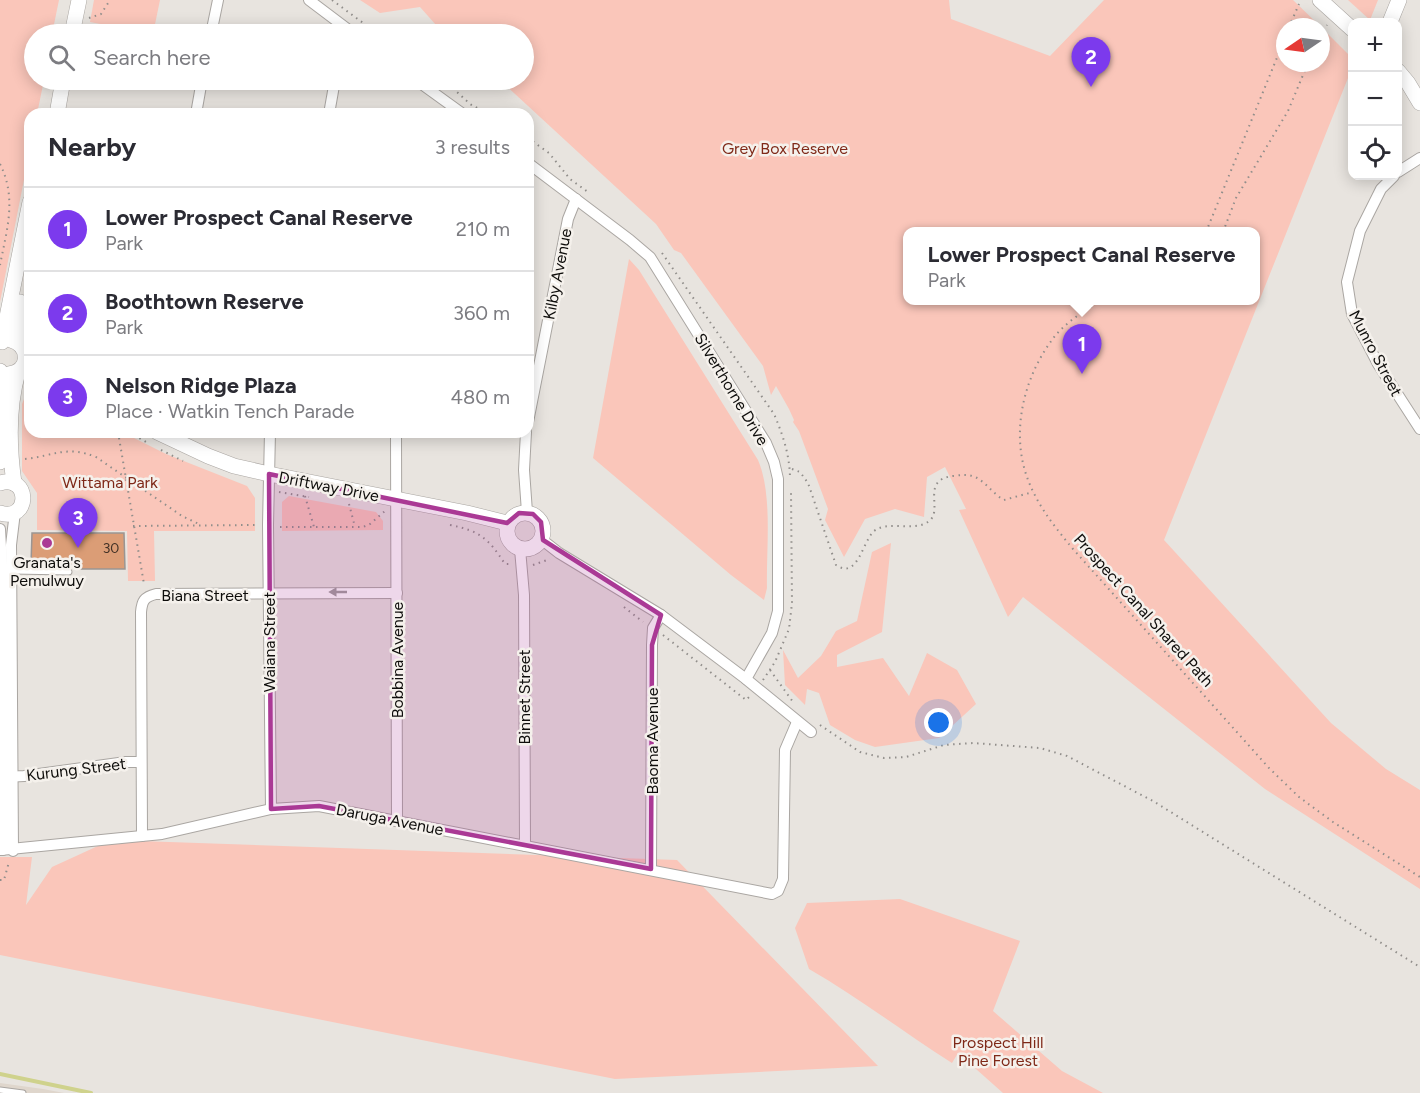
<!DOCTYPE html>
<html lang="en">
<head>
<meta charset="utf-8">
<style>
  body { margin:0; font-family:Figtree,sans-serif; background:#f7f7f7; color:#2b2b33 }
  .controls { position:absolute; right:18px; top:18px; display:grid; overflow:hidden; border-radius:12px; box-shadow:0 3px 15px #0003 }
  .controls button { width:54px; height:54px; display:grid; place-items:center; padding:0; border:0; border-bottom:2px solid #e1e1e2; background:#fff; color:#2b2b33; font:30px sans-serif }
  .compass { position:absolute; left:1276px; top:18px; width:54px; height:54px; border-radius:50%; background:#fff; box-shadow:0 3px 15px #0003; rotate:257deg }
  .you { position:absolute; left:939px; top:723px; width:21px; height:21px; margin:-15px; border:4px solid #fff; border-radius:50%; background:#1a73e8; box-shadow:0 0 0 9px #1a73e833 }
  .badge { display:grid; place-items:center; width:39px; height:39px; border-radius:50%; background:#7c3aed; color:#fff; font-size:20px; font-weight:700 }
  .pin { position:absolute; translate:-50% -50px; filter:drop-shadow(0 2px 3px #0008) }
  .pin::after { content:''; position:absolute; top:32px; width:21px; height:18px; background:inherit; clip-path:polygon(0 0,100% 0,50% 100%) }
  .popup { position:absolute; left:903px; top:227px; width:357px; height:78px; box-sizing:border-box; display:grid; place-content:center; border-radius:12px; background:#fff; filter:drop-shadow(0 2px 4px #0005); font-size:20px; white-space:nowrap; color:#7c7c81 }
  .popup b { font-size:22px; color:#2b2b33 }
  .popup::after { content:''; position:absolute; left:50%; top:100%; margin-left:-12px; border:12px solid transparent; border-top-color:#fff }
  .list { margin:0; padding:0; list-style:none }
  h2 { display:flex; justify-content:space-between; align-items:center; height:78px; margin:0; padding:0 24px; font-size:26px }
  h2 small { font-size:20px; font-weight:400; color:#7c7c81 }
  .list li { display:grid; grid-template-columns:39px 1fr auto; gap:18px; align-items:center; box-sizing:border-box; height:84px; padding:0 24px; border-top:2px solid #e1e1e2 }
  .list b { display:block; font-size:22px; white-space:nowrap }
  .list p { margin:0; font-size:20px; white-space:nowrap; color:#7c7c81 }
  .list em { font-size:20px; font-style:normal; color:#7c7c81 }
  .icon { flex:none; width:33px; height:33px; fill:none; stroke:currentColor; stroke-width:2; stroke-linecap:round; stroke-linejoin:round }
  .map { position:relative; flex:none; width:1420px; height:1093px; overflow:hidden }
  .search { position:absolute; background:#fff; box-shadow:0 3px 15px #0003; left:24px; top:24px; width:510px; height:66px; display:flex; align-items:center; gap:15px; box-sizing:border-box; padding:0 21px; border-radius:33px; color:#7c7c81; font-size:22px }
  .panel { position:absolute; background:#fff; box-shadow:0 3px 15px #0003; left:24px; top:108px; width:510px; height:330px; border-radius:18px }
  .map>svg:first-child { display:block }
  .built { fill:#dfd6cc }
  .green { fill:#fac6ba; fill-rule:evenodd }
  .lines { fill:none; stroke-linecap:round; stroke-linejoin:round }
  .stream { stroke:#cfd28c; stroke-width:4 }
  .building { fill:#db9d76; stroke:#9b9592; stroke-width:1.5 }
  .lane-casing { stroke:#aaa6a2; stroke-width:7 }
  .street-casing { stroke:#aaa6a2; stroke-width:12 }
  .secondary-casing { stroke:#aaa6a2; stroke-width:16 }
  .path { stroke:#918e8b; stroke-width:2; stroke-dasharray:1.5 4.5; stroke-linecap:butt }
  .lane { stroke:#fff; stroke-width:5 }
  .street { stroke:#fff; stroke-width:10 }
  .secondary { stroke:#fff; stroke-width:15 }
  .oneway { fill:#9f9e9d }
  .marked { fill:#aa3995; fill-opacity:0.2; stroke:#aa3995; stroke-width:4.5; stroke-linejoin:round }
  .poi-dot { fill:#aa3995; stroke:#f5f1ec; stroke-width:2 }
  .labels { text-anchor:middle; stroke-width:5; stroke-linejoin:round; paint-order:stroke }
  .number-label { font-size:14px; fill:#413126 }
  .park-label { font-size:16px; fill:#7f2918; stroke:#f5f1ec }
  .street-label { font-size:16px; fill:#0e0d0b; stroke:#f5f1ec }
  .poi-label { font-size:16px; fill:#0e0d0b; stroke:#f5f1ec }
</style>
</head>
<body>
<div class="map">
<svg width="1420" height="1093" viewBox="0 0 1420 1093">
  <rect width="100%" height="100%" fill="#e8e4df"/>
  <path class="built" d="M0,1083L43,1089L64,1093H0Z"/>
  <g class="green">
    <path d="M0,0H59L52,34H34V80H44L37,114H30V149L0,302Z"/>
    <path d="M94,0H160L153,34L90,22Z"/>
    <path d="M360,0H949L951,19L1050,56L1104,0H1293L1321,27H1285V63H1321V27L1352,58V68L1164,540L1331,723L1386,769L1420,790V889L1265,789L1023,597L1008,617L959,510L966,509L945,467L927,477L924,517L895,509L865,519L844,557L825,520L828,509L799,431L793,422L794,420L789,409L776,386L771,395L763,366L681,253L674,250L656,224L500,80H524V34H444L420,7L380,13ZM908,232H1256V300H908Z"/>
    <path d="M1348,0H1378L1370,20Z"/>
    <path d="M629,259L639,270L758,460C773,495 766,549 767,588L764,600L731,575L593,458Z"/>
    <path d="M30,384V432H122L166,454L247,486L255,498V531H154L155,581H128L127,531L37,530V493L22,471V404Z"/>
    <path d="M289,496L376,512L383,521V530L282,531V502Z"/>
    <path d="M891,543L882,632L837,655V667L883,658L909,696L927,653L957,670L976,704L939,738L875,747L855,740L830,725L819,693L807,689L805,705L785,685L783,650L798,678L821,656L836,631L857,621L872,552Z"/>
    <path d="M111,840L677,860L878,1066L615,1079L0,955V857H32L26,905L52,867Z"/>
    <path d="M900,899L1020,941L993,1011L1062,1071L1103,1093H1003L958,1053L952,1063C903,1032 858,997 809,969L795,928L807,903Z"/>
  </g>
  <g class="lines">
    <path class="stream" d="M0,1074L91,1093"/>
  </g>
  <path class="building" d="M32,533H124L125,569H76V565L31,564Z"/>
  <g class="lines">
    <defs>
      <g id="lane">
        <path d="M12,571L69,572"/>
        <path d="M0,1090L23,1093"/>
      </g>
      <g id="street">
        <path d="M309,0L354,34"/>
        <path d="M211,34L218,0"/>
        <path d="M416,80L463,114"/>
        <path d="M196,114L202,80"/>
        <path d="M329,114L335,80"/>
        <path d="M528,163L630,240L650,257L766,443L774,462L778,479V611L772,633L746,679"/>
        <path d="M1398,172L1420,158"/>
        <path d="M1394,176L1381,189L1360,231L1347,282L1352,314L1378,364L1420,429"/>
        <path d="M528,422L568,219L576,199"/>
        <path d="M270,432L268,525L271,809"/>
        <path d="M396,432L397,820"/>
        <path d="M526,432L524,470L527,512"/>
        <path d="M0,529L3,584V850"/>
        <path d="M541,539L559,553L661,615L746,679L811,732"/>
        <path d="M520,549L524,595L525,846"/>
        <path d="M5,777L24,776L126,762H141"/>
        <path d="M142,836L141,612C142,601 144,597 156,594L397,593"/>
        <path d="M0,850L162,834L271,809L319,806L772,894L778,891L783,879L785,750L797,722"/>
        <path d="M13,851L11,545L15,512"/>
        <path d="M651,869L652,645L653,628L661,615"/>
      </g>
      <g id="secondary">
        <path d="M1320,0L1352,29"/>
        <path d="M1390,22L1399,0"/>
        <path d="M72,34L79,0"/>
        <path d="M1398,71L1408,83L1420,103"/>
        <path d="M57,114L63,80"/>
        <path d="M2,342L30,202"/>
        <path d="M19,343L17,321L20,302"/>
        <path d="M9,374C30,371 31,346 11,340"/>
        <path d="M157,432L208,456L234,466L269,474L467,513L507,523"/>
        <path d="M0,462L2,392L0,371"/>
        <path d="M0,483C30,474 31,522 0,513"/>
        <path d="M14,483C9,447 8,407 18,372"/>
        <circle cx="525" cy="531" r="18"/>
      </g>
    </defs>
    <use href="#lane" class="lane-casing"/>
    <use href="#street" class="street-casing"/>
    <use href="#secondary" class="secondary-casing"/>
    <g class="path">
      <path d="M332,0L378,34"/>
      <path d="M89,18L101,14L110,0"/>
      <path d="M1289,27L1299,4"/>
      <path d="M1321,36L1327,25"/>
      <path d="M444,80L470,104L488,114"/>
      <path d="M528,138L549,153L570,179L588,192"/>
      <path d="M0,164C17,198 7,229 0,265"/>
      <path d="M1206,232L1285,38"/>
      <path d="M1223,232L1236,198L1288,111L1308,63"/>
      <path d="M662,253L774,414C783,435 790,456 790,479"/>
      <path d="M1102,300C1084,311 1064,323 1052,340C1025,376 1012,427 1025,471C1034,501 1053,525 1073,549L1269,768L1299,797L1333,822L1420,877"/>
      <path d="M118,432L144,584"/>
      <path d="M129,432L148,443"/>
      <path d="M161,450L183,461"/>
      <path d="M25,459C53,456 67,445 96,457L182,516L201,525"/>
      <path d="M792,469L800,472L808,483L836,565C858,580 862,542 874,531C889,520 912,532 928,522C945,511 919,480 953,476C961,475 968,474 975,477C986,482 993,494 1004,500L1033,492"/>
      <path d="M279,492L309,497"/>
      <path d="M305,496L314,527"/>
      <path d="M349,504L355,527"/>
      <path d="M450,525C480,531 488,538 505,564H509"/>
      <path d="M133,526L256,525"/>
      <path d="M280,527H363L370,524L385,511"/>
      <path d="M533,565L550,559"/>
      <path d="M624,607L643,622"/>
      <path d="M663,635L746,700L750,696"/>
      <path d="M770,670L793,702"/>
      <path d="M763,680L775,662L789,629L792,603L791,491"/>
      <path d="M820,725L860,752L884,758L906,757L944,745L973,743L1040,748L1067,756L1153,801L1420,967"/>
      <path d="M0,880H4L9,862"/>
    </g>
    <use href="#lane" class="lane"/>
    <use href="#street" class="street"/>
    <use href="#secondary" class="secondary"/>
  </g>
  <defs><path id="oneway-solid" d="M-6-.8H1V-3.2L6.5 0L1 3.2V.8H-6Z" transform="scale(1.5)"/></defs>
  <use class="oneway" href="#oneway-solid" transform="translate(338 592) rotate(-180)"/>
  <path class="marked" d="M269,474L507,523L519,513L533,514L541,522L543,540L661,615L652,645L651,869L319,806L271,809Z"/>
  <circle class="poi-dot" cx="47" cy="543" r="6"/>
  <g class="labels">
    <g class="number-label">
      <text x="111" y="553">30</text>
    </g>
    <g class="park-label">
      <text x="785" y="154">Grey Box Reserve</text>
      <text x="110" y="488">Wittama Park</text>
      <text x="998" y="1048">Prospect Hill<tspan x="998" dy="18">Pine Forest</tspan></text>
    </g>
    <g class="street-label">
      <text transform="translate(557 274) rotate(-79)" y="6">Kilby Avenue</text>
      <text transform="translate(1376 353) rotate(62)" y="6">Munro Street</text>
      <text transform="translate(732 389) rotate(59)" y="6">Silverthorne Drive</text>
      <text transform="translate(329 486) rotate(11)" y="6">Driftway Drive</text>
      <text x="205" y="601">Biana Street</text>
      <text transform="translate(1144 610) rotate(48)" y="6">Prospect Canal Shared Path</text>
      <text transform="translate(269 642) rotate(-90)" y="6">Waiana Street</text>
      <text transform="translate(397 660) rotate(-90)" y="6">Bobbina Avenue</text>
      <text transform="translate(524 697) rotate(-90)" y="6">Binnet Street</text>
      <text transform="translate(652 741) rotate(-90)" y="6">Baoma Avenue</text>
      <text transform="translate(76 769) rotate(-7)" y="6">Kurung Street</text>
      <text transform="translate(390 819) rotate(11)" y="6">Daruga Avenue</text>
    </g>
    <g class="poi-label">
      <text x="47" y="568">Granata's<tspan x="47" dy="18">Pemulwuy</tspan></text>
    </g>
  </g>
</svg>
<div class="controls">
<button>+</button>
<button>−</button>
<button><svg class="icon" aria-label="locate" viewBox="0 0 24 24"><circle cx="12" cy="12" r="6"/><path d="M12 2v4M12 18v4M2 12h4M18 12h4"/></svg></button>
</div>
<svg class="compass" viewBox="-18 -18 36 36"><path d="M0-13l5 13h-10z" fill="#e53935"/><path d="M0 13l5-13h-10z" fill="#7c7c81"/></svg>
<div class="you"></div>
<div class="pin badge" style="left:1082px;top:374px">1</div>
<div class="popup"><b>Lower Prospect Canal Reserve</b>Park</div>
<div class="pin badge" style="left:1091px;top:87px">2</div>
<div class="pin badge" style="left:78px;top:548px">3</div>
<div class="search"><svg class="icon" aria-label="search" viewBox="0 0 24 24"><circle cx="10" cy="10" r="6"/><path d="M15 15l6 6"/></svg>Search here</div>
<section class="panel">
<h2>Nearby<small>3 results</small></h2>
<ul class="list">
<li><span class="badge">1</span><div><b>Lower Prospect Canal Reserve</b><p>Park</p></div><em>210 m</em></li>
<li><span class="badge">2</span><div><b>Boothtown Reserve</b><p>Park</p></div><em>360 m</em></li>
<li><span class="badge">3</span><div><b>Nelson Ridge Plaza</b><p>Place · Watkin Tench Parade</p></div><em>480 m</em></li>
</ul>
</section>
</div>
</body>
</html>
